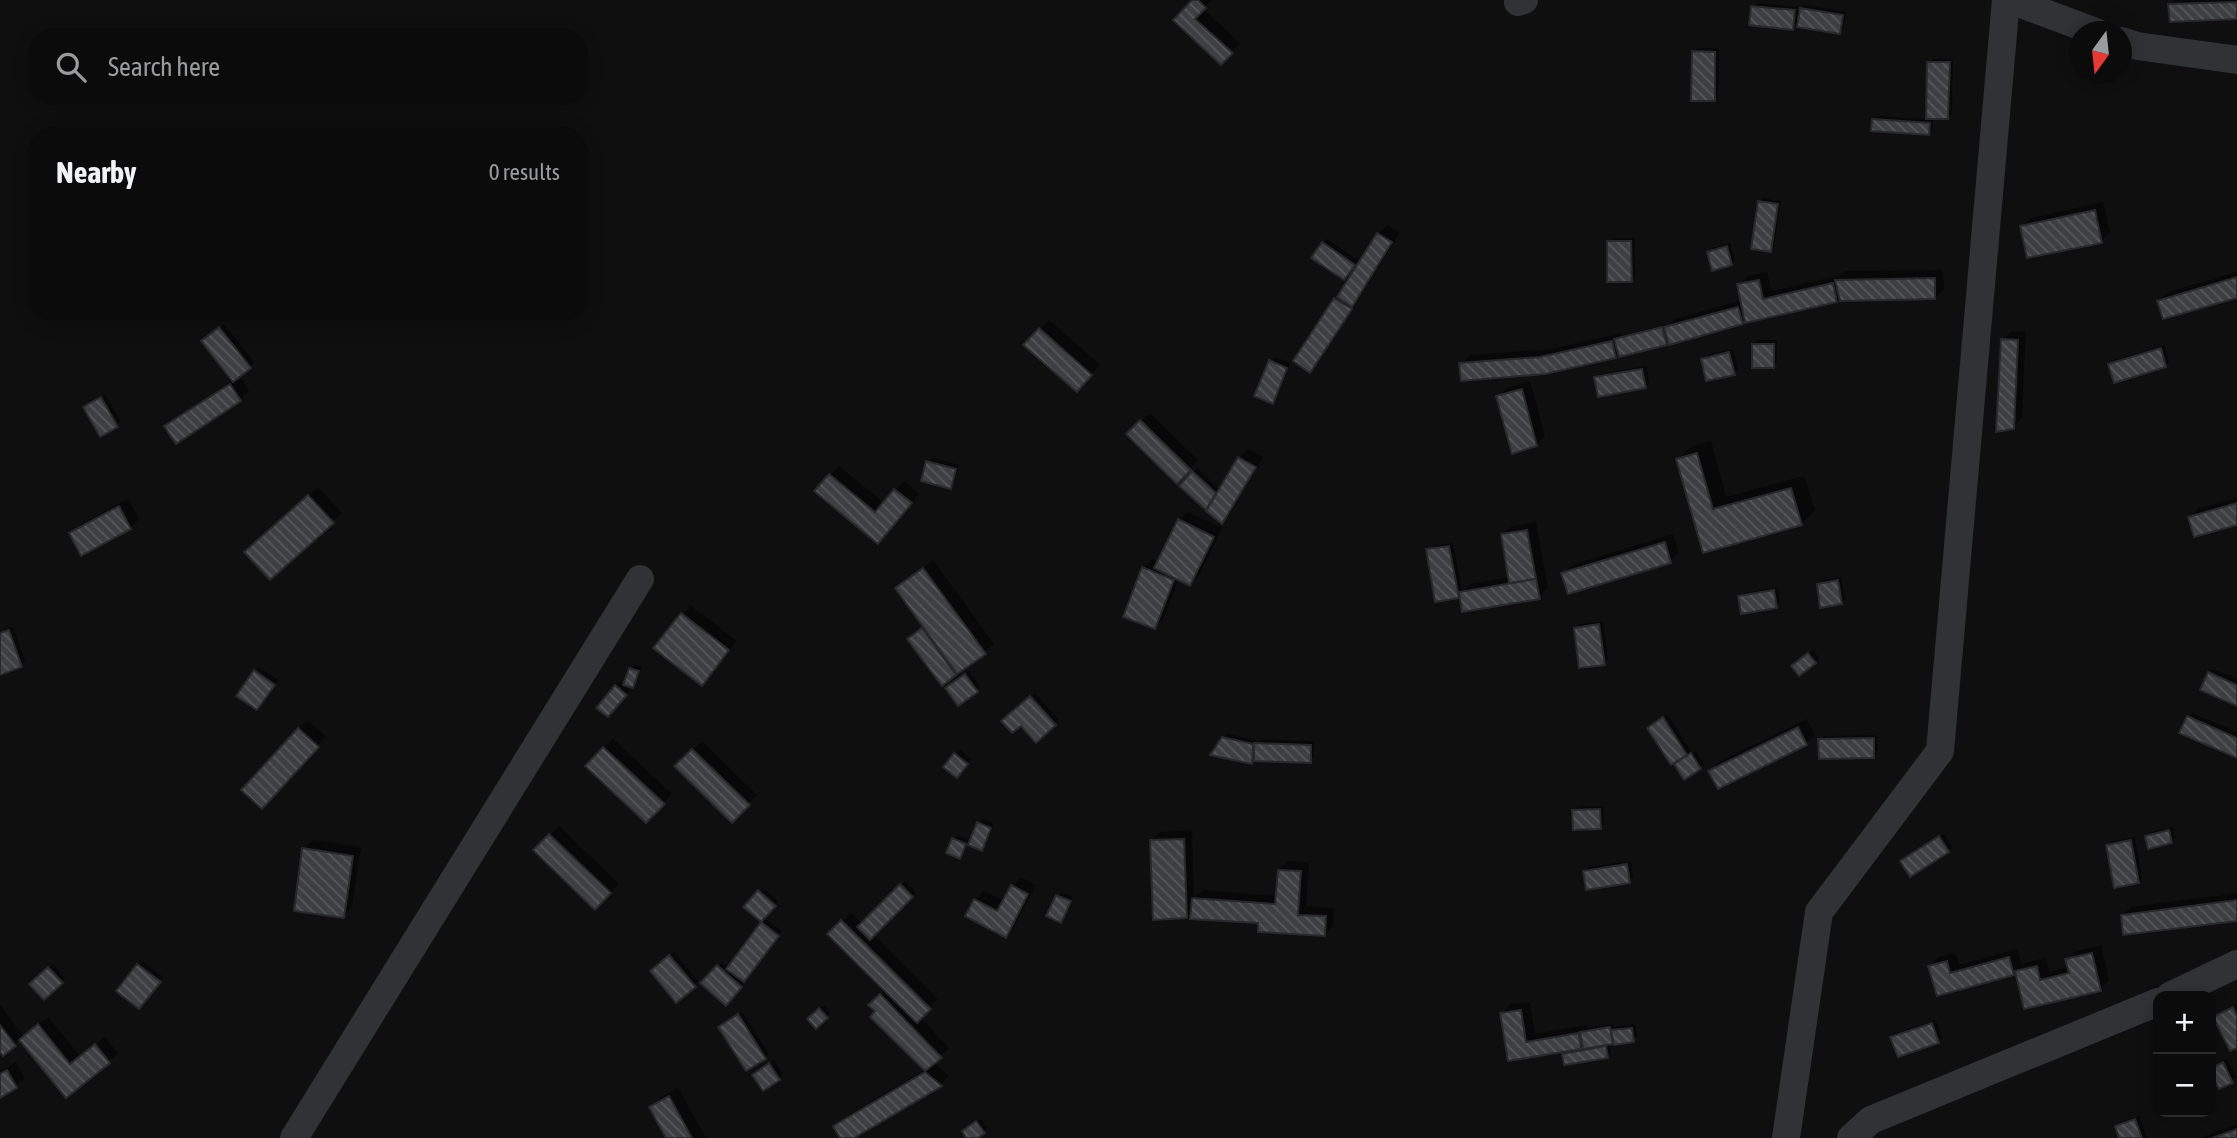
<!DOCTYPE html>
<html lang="en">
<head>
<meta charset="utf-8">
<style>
  body { margin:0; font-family:"Asap Condensed",sans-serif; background:#19191a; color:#f1f3f6 }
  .controls { position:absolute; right:21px; bottom:21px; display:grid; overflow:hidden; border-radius:14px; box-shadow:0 4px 18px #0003 }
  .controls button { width:63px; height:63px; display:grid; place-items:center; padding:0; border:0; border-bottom:2px solid #2b2b2d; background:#0b0b0c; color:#f1f3f6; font:35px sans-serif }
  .compass { position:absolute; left:2069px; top:21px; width:63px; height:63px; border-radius:50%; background:#0b0b0c; box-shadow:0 4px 18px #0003; rotate:195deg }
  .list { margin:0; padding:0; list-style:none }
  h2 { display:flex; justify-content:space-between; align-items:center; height:91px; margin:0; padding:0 28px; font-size:30px }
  h2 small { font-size:23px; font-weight:400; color:#9a9b9d }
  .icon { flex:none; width:38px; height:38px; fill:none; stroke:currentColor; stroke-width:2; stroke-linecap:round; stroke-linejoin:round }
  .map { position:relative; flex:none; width:2237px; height:1138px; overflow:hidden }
  .search { position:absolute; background:#0b0b0c; box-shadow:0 4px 18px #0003; left:28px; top:28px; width:560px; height:77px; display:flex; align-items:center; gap:18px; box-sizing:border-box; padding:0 24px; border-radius:28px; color:#9a9b9d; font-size:26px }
  .panel { position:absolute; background:#0b0b0c; box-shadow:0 4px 18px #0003; left:28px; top:126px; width:560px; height:196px; border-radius:28px }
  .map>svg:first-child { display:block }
  .shadow { fill:#0007 }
  .building { fill:url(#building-back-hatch); stroke:#29292c; stroke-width:2 }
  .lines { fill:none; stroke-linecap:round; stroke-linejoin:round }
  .minor { stroke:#303235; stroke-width:28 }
</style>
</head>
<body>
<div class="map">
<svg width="2237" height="1138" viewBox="0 0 2237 1138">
  <defs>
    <pattern id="building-back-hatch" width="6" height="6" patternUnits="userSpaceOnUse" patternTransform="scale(1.75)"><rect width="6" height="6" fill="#3e3f43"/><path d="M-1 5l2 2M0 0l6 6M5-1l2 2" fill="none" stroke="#57585c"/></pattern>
  </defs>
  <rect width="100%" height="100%" fill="#0f0f10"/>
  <g class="shadow">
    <path d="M1194,0H1212L1203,9L1240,43L1221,63L1175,20Z"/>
    <path d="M2175,0H2237V18L2170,5Z"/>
    <path d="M1757,3L1798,7L1797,19H1800L1801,9L1805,5L1846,12L1843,29L1839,33L1799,21L1792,28L1753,7Z"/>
    <path d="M1698,48H1719L1718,96L1714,100L1694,52Z"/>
    <path d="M1933,59H1953L1952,114L1948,118H1933V129L1928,133L1874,120L1878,116L1928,119L1929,63Z"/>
    <path d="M1763,198L1781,201L1774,246L1770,250L1759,202Z"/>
    <path d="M2103,202L2110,232L2101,241L2022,227L2031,218Z"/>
    <path d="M1387,225L1400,232L1359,299L1319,362L1310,371L1295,361L1378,234Z"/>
    <path d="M1613,238H1635V276L1631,280L1609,242Z"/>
    <path d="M1327,239L1358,260L1348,274L1323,243Z"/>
    <path d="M1730,243L1735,260L1731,264L1709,252L1713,248Z"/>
    <path d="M1943,270L1944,289L1935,298L1841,296L1836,301L1746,318L1742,322L1669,339L1666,343L1620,352L1615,356L1461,364L1470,355L1551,349L1621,333V336L1666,324L1667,327L1675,319L1742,300L1739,285L1748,276L1767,272L1772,291L1842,275L1846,271Z"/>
    <path d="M2237,272V296L2159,301L2168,292Z"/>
    <path d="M1049,320L1100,365L1086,381L1026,345Z"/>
    <path d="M224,324L254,362L239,375L249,391L240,400L167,426L176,417L233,380L207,337Z"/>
    <path d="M2012,331L2026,332L2022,418L2013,427L2003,340Z"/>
    <path d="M1758,340H1777V362L1773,366L1753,345Z"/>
    <path d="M2165,345L2169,362L2165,366L2110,364L2114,360Z"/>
    <path d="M1733,349L1738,369L1734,373L1703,360L1707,355Z"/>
    <path d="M1275,357L1290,363L1276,398L1272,402L1271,361Z"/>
    <path d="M1646,366L1649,383L1645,387L1596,378L1600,374Z"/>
    <path d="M1530,381L1545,436L1536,445L1498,397L1507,388Z"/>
    <path d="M105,395L121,421L117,425L89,404Z"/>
    <path d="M1150,413L1198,460L1177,482L1128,434Z"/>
    <path d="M1711,441L1726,497L1804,476L1815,510L1801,524L1704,551L1678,459L1692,446Z"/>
    <path d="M1248,449L1263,457L1231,513L1222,521L1212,501L1206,507L1181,485L1197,468L1220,490L1239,458Z"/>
    <path d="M932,458L959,465L954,483L950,487L928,462Z"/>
    <path d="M839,466L884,503L904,481L919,494L886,533L817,491Z"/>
    <path d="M318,487L342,513L270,578L256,543Z"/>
    <path d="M2237,498V523L2190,517L2199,508Z"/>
    <path d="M128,499L139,519L130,528L72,533L81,524Z"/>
    <path d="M1188,512L1222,528L1199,575L1190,584L1179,578L1164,618L1155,627L1143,568L1152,559L1159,562L1179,520Z"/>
    <path d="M1536,522L1548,588L1539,597L1461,594L1458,597L1428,550L1432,546L1453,543L1462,592L1470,584L1510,577L1503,535L1512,526Z"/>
    <path d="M1673,534L1679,552L1670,561L1563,574L1572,565Z"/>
    <path d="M933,560L994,644L955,674L914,635L925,627L897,588Z"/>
    <path d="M1841,577L1845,599L1841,603L1819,584L1823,580Z"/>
    <path d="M1778,587L1780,602L1776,607L1740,597L1744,593Z"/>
    <path d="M691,606L737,641L702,684L682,614Z"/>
    <path d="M1603,621L1608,659L1604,663L1576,628L1580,624Z"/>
    <path d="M13,627L25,661L21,665L0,673V632Z"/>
    <path d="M1813,650L1819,658L1815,662H1797Z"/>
    <path d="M635,665L642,667L636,682L632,686L631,669Z"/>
    <path d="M259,667L278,680L261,704L256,671Z"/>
    <path d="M2213,669L2237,679V704L2209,673Z"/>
    <path d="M969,671L980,686L976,690L951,684Z"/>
    <path d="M620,682L630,690L612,711L616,686Z"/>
    <path d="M1035,693L1059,720L1036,740L1021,723L1004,721Z"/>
    <path d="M2192,713L2237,732V756L2188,717Z"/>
    <path d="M1668,715L1692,753L1696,751L1704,764L1685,777L1654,724Z"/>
    <path d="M1807,719L1815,735L1806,744L1711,771L1719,762Z"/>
    <path d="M308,720L326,737L271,797L244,790Z"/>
    <path d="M1228,734L1256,740V745L1260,740L1314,741V757L1310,761L1254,759L1251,763L1223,738Z"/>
    <path d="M1877,735L1878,753L1874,757L1820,740L1824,736Z"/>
    <path d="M613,739L672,794L646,821L587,766Z"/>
    <path d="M702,741L757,795L732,820L677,766Z"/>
    <path d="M960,750L971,759L961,772L946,767Z"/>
    <path d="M1578,806H1604V823L1600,827L1574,810Z"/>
    <path d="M983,819L994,824L986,844L982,849L968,843L959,857L954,839L958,835L971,841L979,823Z"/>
    <path d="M559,826L619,884L595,908L535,850Z"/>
    <path d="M2173,827L2175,838L2171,842L2147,836L2151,832Z"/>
    <path d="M1192,830L1194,898L1203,890L1278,896L1279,870L1288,861L1309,863L1306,906L1334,908L1333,926L1324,935L1193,910L1186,917L1151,841L1160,832Z"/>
    <path d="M1944,834L1952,847L1948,851L1907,858Z"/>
    <path d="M2135,837L2142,878L2138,882L2108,845L2112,841Z"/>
    <path d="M313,840L361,847L352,907L343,916L304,849Z"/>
    <path d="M1631,861L1633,877L1629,881L1585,871L1589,867Z"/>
    <path d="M1021,877L1036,885L1014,927L1005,936L975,900L984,891L1004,901L1012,886Z"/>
    <path d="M905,881L916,892L873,934L938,999L920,1017L949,1048L933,1062L949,1076L941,1084L850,1138H842L835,1127L844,1118L926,1069L871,1005L886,990L830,934L851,913L862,924Z"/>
    <path d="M763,888L778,901L764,918L782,931L743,981L745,982L726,1003L703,983L722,963L729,968L763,922L746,906Z"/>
    <path d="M1062,892L1073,897L1060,921L1058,896Z"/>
    <path d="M2237,893V919L2122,916L2131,907Z"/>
    <path d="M2101,945L2109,980L2100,989L2026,1006L2017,970L2013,974L1938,994L1930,966L1939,957L1956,953L1959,965L2017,949L2022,966L2026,962L2046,958L2049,972L2069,967L2067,960L2076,951Z"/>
    <path d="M674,952L698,981L694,985L656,967Z"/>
    <path d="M143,961L163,977L143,1003L119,991Z"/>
    <path d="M53,964L65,978L44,998L32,984Z"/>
    <path d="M1530,1002L1535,1034L1587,1025L1588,1028L1614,1024V1027L1635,1024L1637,1036L1633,1040L1609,1043L1611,1052L1607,1056L1564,1054L1569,1049L1510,1059L1502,1013L1511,1004Z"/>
    <path d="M2237,1004V1046L2215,1017Z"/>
    <path d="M0,1005L24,1037L48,1017L80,1056L105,1037L118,1053L66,1096L20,1039L14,1044L0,1049Z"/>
    <path d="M824,1005L830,1013L816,1026L809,1019Z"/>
    <path d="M742,1012L769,1054L765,1058L724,1023Z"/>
    <path d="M1936,1020L1942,1037L1938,1041L1892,1037L1896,1033Z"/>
    <path d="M2227,1059L2236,1077L2219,1087L2211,1069Z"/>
    <path d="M774,1060L783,1074L779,1078L754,1075Z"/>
    <path d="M16,1062L25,1078L16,1086L0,1096V1072Z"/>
    <path d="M678,1088L706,1138H668L651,1107L660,1098Z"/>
    <path d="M2139,1116L2147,1138H2121L2117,1126L2121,1122Z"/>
    <path d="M981,1119L987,1128L975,1138H968V1128Z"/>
    <path d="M2237,1124V1138H2200Z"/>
  </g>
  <g class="building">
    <path d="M1192,0H1198L1206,8L1195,19L1233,53L1221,65L1173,20Z"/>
    <path d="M2237,2V19L2170,22L2168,4Z"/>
    <path d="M1751,6L1795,10L1793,30L1749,25Z"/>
    <path d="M1800,8L1843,15L1840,34L1797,27Z"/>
    <path d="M1692,51L1715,52V101H1691Z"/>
    <path d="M1927,62H1950L1948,119H1926Z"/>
    <path d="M1872,119L1930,123L1929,135L1871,131Z"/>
    <path d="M1758,201L1778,204L1771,252L1751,249Z"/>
    <path d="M2095,210L2102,243L2027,258L2020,226Z"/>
    <path d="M1377,233L1392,242L1352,307L1337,297Z"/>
    <path d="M1607,241H1631L1632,282H1607Z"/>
    <path d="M1322,242L1355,265L1344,280L1311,258Z"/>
    <path d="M1727,246L1732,265L1712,271L1707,252Z"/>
    <path d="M2237,277V298L2163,319L2157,301Z"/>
    <path d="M1935,278V299L1840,301L1835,280Z"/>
    <path d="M1759,280L1763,299L1833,283L1837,302L1745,323L1737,284Z"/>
    <path d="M1334,298L1352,309L1310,373L1293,361Z"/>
    <path d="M1738,307L1743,324L1669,345L1664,327Z"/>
    <path d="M219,327L251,368L233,382L201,341Z"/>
    <path d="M1662,327L1667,345L1619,357L1614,339Z"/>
    <path d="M1039,328L1092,375L1077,392L1023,345Z"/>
    <path d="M2001,339L2018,340L2014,429L1996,432Z"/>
    <path d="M1612,341L1616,358L1545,374L1461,381L1459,363L1540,357Z"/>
    <rect x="1752" y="344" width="22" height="24"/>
    <path d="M2161,348L2166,367L2114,383L2108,364Z"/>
    <path d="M1729,352L1735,375L1706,381L1701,359Z"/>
    <path d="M1269,360L1287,368L1273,404L1254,396Z"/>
    <path d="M1642,369L1646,388L1598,397L1594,377Z"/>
    <path d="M230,384L241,401L176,444L164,426Z"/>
    <path d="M1522,389L1537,446L1512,454L1496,396Z"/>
    <path d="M101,397L118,427L100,437L83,407Z"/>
    <path d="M1140,420L1191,470L1177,484L1126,434Z"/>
    <path d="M1697,453L1713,509L1791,488L1802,525L1703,553L1676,459Z"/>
    <path d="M1238,457L1256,467L1222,524L1206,511Z"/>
    <path d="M926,461L956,469L951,489L921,481Z"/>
    <path d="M1192,471L1216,493L1206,510L1179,486Z"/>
    <path d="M829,474L875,512L894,489L912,503L878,544L814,491Z"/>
    <path d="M308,495L334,523L270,580L244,552Z"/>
    <path d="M2237,503V525L2194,537L2188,517Z"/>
    <path d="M119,506L131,529L81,556L69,533Z"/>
    <path d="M1178,519L1214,537L1190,586L1154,568Z"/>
    <path d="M1527,530L1536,579L1509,583L1501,534Z"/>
    <path d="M1665,542L1671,563L1568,594L1561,573Z"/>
    <path d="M1449,546L1459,598L1435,602L1426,549Z"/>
    <path d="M1142,567L1174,580L1155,629L1123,617Z"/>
    <path d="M923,568L986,654L957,674L895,588Z"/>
    <path d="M1536,579L1540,599L1462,612L1459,592Z"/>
    <path d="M1838,580L1842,604L1820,608L1817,584Z"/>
    <path d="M1774,590L1777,608L1741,614L1738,596Z"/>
    <path d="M681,613L729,650L702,686L653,648Z"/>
    <path d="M1599,624L1605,665L1579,668L1574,628Z"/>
    <path d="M922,628L956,675L942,686L907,639Z"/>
    <path d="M9,630L22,667L0,675V633Z"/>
    <path d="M1808,653L1816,663L1799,676L1791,666Z"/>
    <path d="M629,668L639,671L633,688L623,685Z"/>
    <path d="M254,670L275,685L257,710L236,696Z"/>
    <path d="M2208,672L2237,685V706L2200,690Z"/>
    <path d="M965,674L978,692L958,706L945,688Z"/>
    <path d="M615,685L627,695L608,717L596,708Z"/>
    <path d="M1030,696L1056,725L1036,743L1021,726L1012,733L1001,721Z"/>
    <path d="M2187,716L2237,738V758L2179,733Z"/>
    <path d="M1663,717L1687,755L1671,765L1647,728Z"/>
    <path d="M1798,727L1807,745L1718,789L1708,771Z"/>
    <path d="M298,728L319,747L262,809L241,790Z"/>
    <path d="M1222,737L1253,744L1252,764L1210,755Z"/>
    <path d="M1874,738V758L1819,759L1818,739Z"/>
    <path d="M1254,743L1311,745V763L1254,761Z"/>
    <path d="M603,747L665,804L646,823L585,766Z"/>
    <path d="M692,749L750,805L732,823L674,766Z"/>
    <path d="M954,753L968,764L957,778L943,767Z"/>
    <path d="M1691,753L1701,769L1684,780L1674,764Z"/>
    <path d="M1600,809L1601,829L1573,830L1572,810Z"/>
    <path d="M977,822L991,828L982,851L968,845Z"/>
    <path d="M2169,830L2172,843L2148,849L2145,836Z"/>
    <path d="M549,834L611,893L595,910L533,850Z"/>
    <path d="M1939,836L1949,852L1910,877L1900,861Z"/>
    <path d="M952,838L966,844L960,859L946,853Z"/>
    <path d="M1184,839L1187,918L1153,920L1150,840Z"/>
    <path d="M2131,840L2139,883L2114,888L2106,845Z"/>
    <path d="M302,848L353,856L344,918L294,911Z"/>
    <path d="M1627,864L1630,883L1586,890L1583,871Z"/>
    <path d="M1278,870L1301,871L1298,915L1326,916L1325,936L1258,932V923L1190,919L1192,898L1275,904Z"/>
    <path d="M900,884L913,897L870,940L857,927Z"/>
    <path d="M1011,885L1028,894L1006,938L965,916L974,899L997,911Z"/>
    <path d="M758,890L776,906L761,922L743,907Z"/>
    <path d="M1056,895L1071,901L1061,923L1046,916Z"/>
    <path d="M2237,900V921L2123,935L2121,915Z"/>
    <path d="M841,920L931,1009L917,1023L827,934Z"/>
    <path d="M761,922L779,936L744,982L726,969Z"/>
    <path d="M2092,953L2101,991L2024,1009L2015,971L2037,966L2040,980L2069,973L2065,959Z"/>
    <path d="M669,955L696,987L676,1003L650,971Z"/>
    <path d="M2009,957L2014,975L1937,996L1928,966L1947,961L1950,973Z"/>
    <path d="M137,964L161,982L139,1009L116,991Z"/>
    <path d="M717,965L742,987L726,1006L700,983Z"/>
    <path d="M48,967L63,983L44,1000L29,984Z"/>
    <path d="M880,994L942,1058L925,1071L870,1017L875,1011L868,1005Z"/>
    <path d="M2233,1007L2237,1016V1048L2230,1051L2213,1017Z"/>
    <path d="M819,1008L828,1018L816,1029L807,1019Z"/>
    <path d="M1521,1010L1526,1042L1579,1033L1581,1049L1508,1061L1500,1013Z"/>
    <path d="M738,1014L766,1059L746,1071L718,1027Z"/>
    <path d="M1932,1023L1939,1043L1898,1057L1890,1037Z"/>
    <path d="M38,1024L70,1064L95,1044L110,1063L66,1098L19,1040Z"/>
    <path d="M0,1025L16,1046L3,1056L0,1052Z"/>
    <path d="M1610,1027L1613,1044L1583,1049L1580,1032Z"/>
    <path d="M1632,1028L1634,1042L1614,1045L1611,1030Z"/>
    <path d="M1606,1046L1608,1058L1564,1065L1562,1054Z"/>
    <path d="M2223,1062L2233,1083L2219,1089L2211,1073V1068Z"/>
    <path d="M769,1063L780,1080L763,1091L752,1075Z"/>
    <path d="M7,1070L17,1088L0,1098V1074Z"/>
    <path d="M925,1072L942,1086L854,1138H840L833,1126Z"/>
    <path d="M669,1096L692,1138H666L649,1107Z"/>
    <path d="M2135,1119L2142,1138H2119L2115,1126Z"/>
    <path d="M976,1121L985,1133L978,1138H966L962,1131Z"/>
    <path d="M2237,1129V1138H2212Z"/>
  </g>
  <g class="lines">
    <g class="minor">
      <path d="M2010,0L2096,32"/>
      <path d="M1518,2L1524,0"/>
      <path d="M2122,41L2137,46L2237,60"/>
      <path d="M2170,996L2237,964"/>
      <path d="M294,1138L640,579"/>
      <path d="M1786,1138L1819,912L1940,751L2006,0"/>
      <path d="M1851,1138L1871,1120L2158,1002"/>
    </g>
  </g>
</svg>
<div class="controls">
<button>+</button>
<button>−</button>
</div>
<svg class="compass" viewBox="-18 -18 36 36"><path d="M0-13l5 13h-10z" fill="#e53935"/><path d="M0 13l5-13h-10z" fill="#9a9b9d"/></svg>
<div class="search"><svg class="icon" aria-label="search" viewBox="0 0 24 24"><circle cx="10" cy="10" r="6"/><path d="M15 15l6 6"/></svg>Search here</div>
<section class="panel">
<h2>Nearby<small>0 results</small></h2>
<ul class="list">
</ul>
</section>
</div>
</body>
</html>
